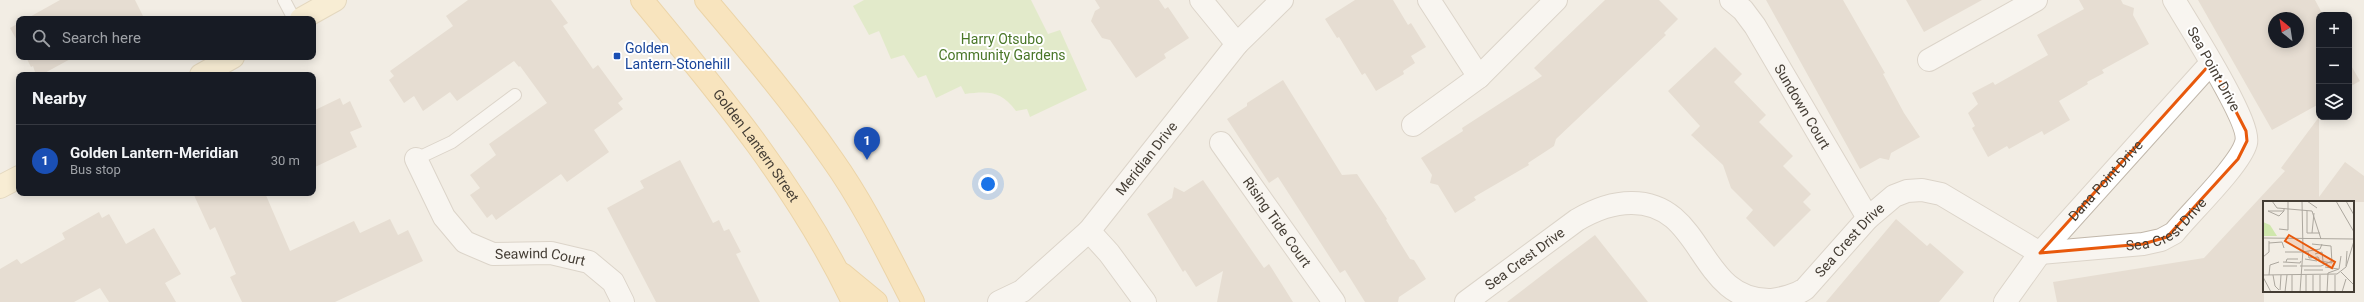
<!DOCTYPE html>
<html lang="en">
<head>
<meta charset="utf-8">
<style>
  body { margin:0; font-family:Roboto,sans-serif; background:#242831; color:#f1f3f6 }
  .controls { position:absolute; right:12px; top:12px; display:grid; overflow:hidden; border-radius:8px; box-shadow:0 2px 10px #0003 }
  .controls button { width:36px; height:36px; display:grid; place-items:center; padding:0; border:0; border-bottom:1px solid #363941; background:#171b24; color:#f1f3f6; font:20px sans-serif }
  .compass { position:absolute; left:2268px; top:12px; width:36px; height:36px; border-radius:50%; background:#171b24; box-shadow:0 2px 10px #0003; rotate:330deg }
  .you { position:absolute; left:988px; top:184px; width:14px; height:14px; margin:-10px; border:3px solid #fff; border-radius:50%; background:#1a73e8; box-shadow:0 0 0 6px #1a73e833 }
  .badge { display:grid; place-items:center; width:26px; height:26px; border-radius:50%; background:#d93025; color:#fff; font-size:13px; font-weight:700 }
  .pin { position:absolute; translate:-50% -33px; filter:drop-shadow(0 1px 2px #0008) }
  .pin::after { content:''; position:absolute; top:21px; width:14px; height:12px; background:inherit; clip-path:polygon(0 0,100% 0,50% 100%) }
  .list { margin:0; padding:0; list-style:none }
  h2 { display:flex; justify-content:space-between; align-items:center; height:52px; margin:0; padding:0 16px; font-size:17px }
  h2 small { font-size:13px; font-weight:400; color:#9ea1a6 }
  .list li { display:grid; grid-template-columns:26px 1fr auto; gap:12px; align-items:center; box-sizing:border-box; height:72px; padding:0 16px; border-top:1px solid #363941 }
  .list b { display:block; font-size:15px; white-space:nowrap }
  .list p { margin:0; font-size:13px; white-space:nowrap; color:#9ea1a6 }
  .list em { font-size:13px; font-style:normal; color:#9ea1a6 }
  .icon { flex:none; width:22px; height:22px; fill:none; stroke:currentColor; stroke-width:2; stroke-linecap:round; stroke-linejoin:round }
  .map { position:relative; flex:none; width:2364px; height:302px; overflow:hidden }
  .search { position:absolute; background:#171b24; box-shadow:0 2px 10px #0003; left:16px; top:16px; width:300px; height:44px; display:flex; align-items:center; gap:10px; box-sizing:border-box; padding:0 14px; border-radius:8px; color:#9ea1a6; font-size:15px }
  .panel { position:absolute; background:#171b24; box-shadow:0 2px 10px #0003; left:16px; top:72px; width:300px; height:124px; border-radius:8px }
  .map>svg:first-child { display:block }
  .green { fill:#cfe7ac }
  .building { fill:#d7cbbc; fill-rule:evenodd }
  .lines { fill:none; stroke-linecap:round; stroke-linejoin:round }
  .service-casing { stroke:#c1b7aa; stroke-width:14 }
  .minor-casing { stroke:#c1b7aa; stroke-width:24 }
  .secondary-casing { stroke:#d3bf93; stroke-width:24 }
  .primary-casing { stroke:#e4b760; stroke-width:24 }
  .service { stroke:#fff; stroke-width:12 }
  .minor { stroke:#fff; stroke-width:22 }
  .secondary { stroke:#ffedc1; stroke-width:22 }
  .primary { stroke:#ffda91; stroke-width:22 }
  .marked { fill:none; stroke:#e8590c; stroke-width:3; stroke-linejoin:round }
  .transit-dot { fill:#1a4fb4; stroke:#fff; stroke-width:1.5 }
  .labels { text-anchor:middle; stroke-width:4; stroke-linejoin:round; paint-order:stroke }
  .park-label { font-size:14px; fill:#497627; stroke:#fff }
  .transit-label { font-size:14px; fill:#164399; stroke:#fff; text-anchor:start }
  .street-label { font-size:14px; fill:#443d34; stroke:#fff }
  .inset-road { fill:none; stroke:#aca79e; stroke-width:1 }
  .view { fill:#e8590c; fill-opacity:0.15; stroke:#e8590c; stroke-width:2 }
  .inset-edge { fill:none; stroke:#443d34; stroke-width:2 }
</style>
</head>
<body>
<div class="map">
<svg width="2364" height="302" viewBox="0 0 2364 302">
  <rect width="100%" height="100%" fill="#f2ede4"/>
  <path class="green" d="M864,0H1031L1048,34L1060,30L1087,90L1030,117L1027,109L1016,111C1001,91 989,91 965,94L961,86L936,98L926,75L918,78L904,55L891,59L879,31L869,35L853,6Z"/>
  <g class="building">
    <path d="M60,0H135L144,18L26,19Z"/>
    <path d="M468,0H551L568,23L563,26L593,69L598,65L623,99L618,103L623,109L594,130L609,152L567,182L561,174L496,220L492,214L487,218L470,195L480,188L470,175L496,155L489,144L547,103L520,66L519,67L514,61L457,101L450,92L423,111L414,96L404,103L389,80L394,76L390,71L453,26L446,16Z"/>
    <path d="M1095,0H1159L1165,9L1168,7L1189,38L1164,54L1166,58L1136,78L1110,40L1102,38L1091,21L1095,11L1100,8Z"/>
    <path d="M1355,0H1393L1408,25L1411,23L1426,47L1411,56L1415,63L1403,71L1404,74L1376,91L1365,73L1362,75L1339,37L1337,38L1325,19Z"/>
    <path d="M1605,0H1659L1678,19L1664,33L1666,35L1556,139L1554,146L1528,163L1529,165L1474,197L1476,200L1455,213L1438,185L1430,183L1432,175L1421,158L1463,131L1462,128L1542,76L1534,68Z"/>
    <path d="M1766,0H1843L1885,73L1883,74L1904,113L1920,137L1891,153L1889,160L1880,158L1860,169Z"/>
    <path d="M1906,0H1982L1924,32Z"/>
    <path d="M2079,0H2121L2123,4L2134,8L2133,15L2149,44L2102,70L2104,73L2087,82L2088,84L2059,101L2070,120L2044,135L2042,131L2009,149L2007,146L1988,157L1972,128L1975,126L1968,113L1978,104L1972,93L1993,82L1995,85L2048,55L2037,35L2084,9Z"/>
    <path d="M2198,0H2315L2323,15H2319V104L2272,130ZM2274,18H2298V42H2274Z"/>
    <path d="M19,23V44L10,28Z"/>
    <path d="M1715,47L1742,74L1734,82L1766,115L1759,122L1793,156L1783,166L1811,194L1803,202L1811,210L1774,247L1746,218L1753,210L1731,188L1723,165L1691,135L1700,126L1668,91Z"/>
    <path d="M26,57H74L41,75H36L33,66L31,67Z"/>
    <path d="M2349,62L2360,81L2349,87Z"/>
    <path d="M1283,80L1342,175L1357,174L1387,219L1386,220L1410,259L1414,260L1426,279L1399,297L1398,302H1365L1345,270L1340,273L1278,177L1269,183L1227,119L1247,106V103Z"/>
    <path d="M340,98L343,105L350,101L362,127L350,132L357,147L313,168V111Z"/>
    <path d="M2319,117V197L2345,162L2364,176V202H2264V302H2057L2053,282L2204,258L2285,171L2281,168Z"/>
    <path d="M680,160L713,223L719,220L724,231L729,229L741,252L736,254L760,302H656L607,208L644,188L640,181Z"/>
    <path d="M1203,180L1257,258L1264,268L1269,264L1293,302H1217L1223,271L1196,287L1185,270L1183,272L1147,214L1172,198L1174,187L1184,192Z"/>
    <path d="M193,193H265L290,251L354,221L360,233L390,219L398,235L408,230L423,261L335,302H242L230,277L236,274L215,227L210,230Z"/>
    <path d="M99,212L102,218L109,214L126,244L154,228L181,274L165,283L176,302H109L100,288L74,302H0V269L17,259L21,264L65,239L62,233Z"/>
    <path d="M1896,219L1927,246L1930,243L1964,272L1939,302H1826Z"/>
    <path d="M1595,235L1648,302H1507L1563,259Z"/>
  </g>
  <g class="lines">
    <defs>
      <g id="service">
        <path d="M284,0L294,19"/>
        <path d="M416,159L452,142L515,95"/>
      </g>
      <g id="minor">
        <path d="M1201,0L1237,44"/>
        <path d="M1429,0L1479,77"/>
        <path id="s1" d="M1731,0L1743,10L1755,26L1868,218"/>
        <path d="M1929,60L2036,0"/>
        <path d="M1413,125L1479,77L1556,0"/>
        <path id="s2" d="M1221,143L1334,302"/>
        <path id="s3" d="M416,159L444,217L465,242L493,254L551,253L589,262L613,282L623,302"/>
        <path d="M1089,231L1109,253L1145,302"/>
        <path id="s4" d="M999,302L1022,291L1089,231L1237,44L1282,0"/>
        <path id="s5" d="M1466,302L1577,220C1594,210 1612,203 1631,203C1705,202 1697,302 1771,300C1784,298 1794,296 1805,289L1868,218L1894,196L1907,191L1922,190L1941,194L2040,253L2143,244L2161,240L2174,233C2191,212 2240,165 2246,143C2252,123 2187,22 2174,0"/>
        <path id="s6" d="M2005,302L2040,253L2211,63"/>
      </g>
      <g id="secondary">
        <path d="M301,19L335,0"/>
        <path d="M201,75L233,57"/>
        <path d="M0,187L19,177"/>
      </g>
      <g id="primary">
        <path id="s7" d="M642,0C721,95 799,189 853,302"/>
        <path d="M706,0C750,52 794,104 832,159C864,204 888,254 913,302"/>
        <path d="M842,274L876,302"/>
      </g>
    </defs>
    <use href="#service" class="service-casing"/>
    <use href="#minor" class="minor-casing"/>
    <use href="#secondary" class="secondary-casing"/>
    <use href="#primary" class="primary-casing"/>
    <use href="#service" class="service"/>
    <use href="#minor" class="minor"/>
    <use href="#secondary" class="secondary"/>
    <use href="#primary" class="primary"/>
  </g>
  <path d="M0 0H2364V302H0ZM2211,63L2246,131L2247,141L2238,159L2167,237L2143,244L2040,253Z" fill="#f2ede4" fill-opacity=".55" fill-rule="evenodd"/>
  <path class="marked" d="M2211,63L2246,131L2247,141L2238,159L2167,237L2143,244L2040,253Z"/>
  <rect class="transit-dot" x="613" y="52" width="8" height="8" rx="2"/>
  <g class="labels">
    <g class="park-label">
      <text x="1002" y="44">Harry Otsubo<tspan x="1002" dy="16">Community Gardens</tspan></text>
    </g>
    <g class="transit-label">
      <text x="625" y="53">Golden<tspan x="625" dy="16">Lantern-Stonehill</tspan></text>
    </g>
    <g class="street-label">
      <text transform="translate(2214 69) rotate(61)" y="5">Sea Point Drive</text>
      <text dy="5" stroke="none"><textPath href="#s1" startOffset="129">Sundown Court</textPath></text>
      <text dy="5" stroke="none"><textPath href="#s7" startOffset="185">Golden Lantern Street</textPath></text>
      <text dy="5" stroke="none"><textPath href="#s4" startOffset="208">Meridian Drive</textPath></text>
      <text dy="5" stroke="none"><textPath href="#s6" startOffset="158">Dana Point Drive</textPath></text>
      <text dy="5" stroke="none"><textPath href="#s5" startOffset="837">Sea Crest Drive</textPath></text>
      <text dy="5" stroke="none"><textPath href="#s2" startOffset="97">Rising Tide Court</textPath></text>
      <text dy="5" stroke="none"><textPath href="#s5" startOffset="477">Sea Crest Drive</textPath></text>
      <text dy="5" stroke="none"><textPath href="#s3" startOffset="175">Seawind Court</textPath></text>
      <text dy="5" stroke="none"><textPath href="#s5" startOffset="73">Sea Crest Drive</textPath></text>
    </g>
  </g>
  <g transform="translate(2263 201)">
    <rect width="91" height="91" fill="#f2ede4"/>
    <path d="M0,21L7,24L14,35H0Z" fill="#cfe7ac"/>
    <path class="inset-road" d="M9,0L14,7L49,10L58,38M44,0L54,7M73,0L91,31M83,0L91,14M21,10H5L16,15L21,10V7M44,10V32H57M16,28L25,29V0M49,32L51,12M0,37L91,38M6,42L19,41L21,47M22,51H39M40,51L57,48L59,43M45,51L46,57L55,56L57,60L69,62L68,45L49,43M52,53L59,51L60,60M0,56L6,51V40M42,58L54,60M20,61L37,62L38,60M23,61L24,58H35M20,65H34M37,65H58L69,60M83,65L84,50M62,66L75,68M41,69H60M78,71L91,84M0,74L74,73L83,66L91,40M6,74L7,64L16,61M10,74L12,85L16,89M29,74V91M72,74V91M0,76L8,91M17,89L18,74M22,91L24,74M37,91L40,49L39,0M43,91V74M50,91V74M57,91V74M64,91L65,72L76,68L78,55M79,91L83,78"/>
    <path class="view" d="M26,34L72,61L69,67L22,40Z"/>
    <rect width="91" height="91" class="inset-edge"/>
  </g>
</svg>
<div class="controls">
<button>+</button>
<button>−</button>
<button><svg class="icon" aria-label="layers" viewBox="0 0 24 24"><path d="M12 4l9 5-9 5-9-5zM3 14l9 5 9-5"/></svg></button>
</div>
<svg class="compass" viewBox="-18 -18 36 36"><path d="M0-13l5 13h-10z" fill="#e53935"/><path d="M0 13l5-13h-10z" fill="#9ea1a6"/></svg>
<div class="you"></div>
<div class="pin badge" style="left:867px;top:160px;background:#1a4fb4">1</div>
<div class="search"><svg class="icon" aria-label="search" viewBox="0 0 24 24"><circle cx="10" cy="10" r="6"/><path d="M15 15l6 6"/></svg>Search here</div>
<section class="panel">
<h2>Nearby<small></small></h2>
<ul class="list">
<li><span class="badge" style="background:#1a4fb4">1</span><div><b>Golden Lantern-Meridian</b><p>Bus stop</p></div><em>30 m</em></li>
</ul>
</section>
</div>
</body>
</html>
